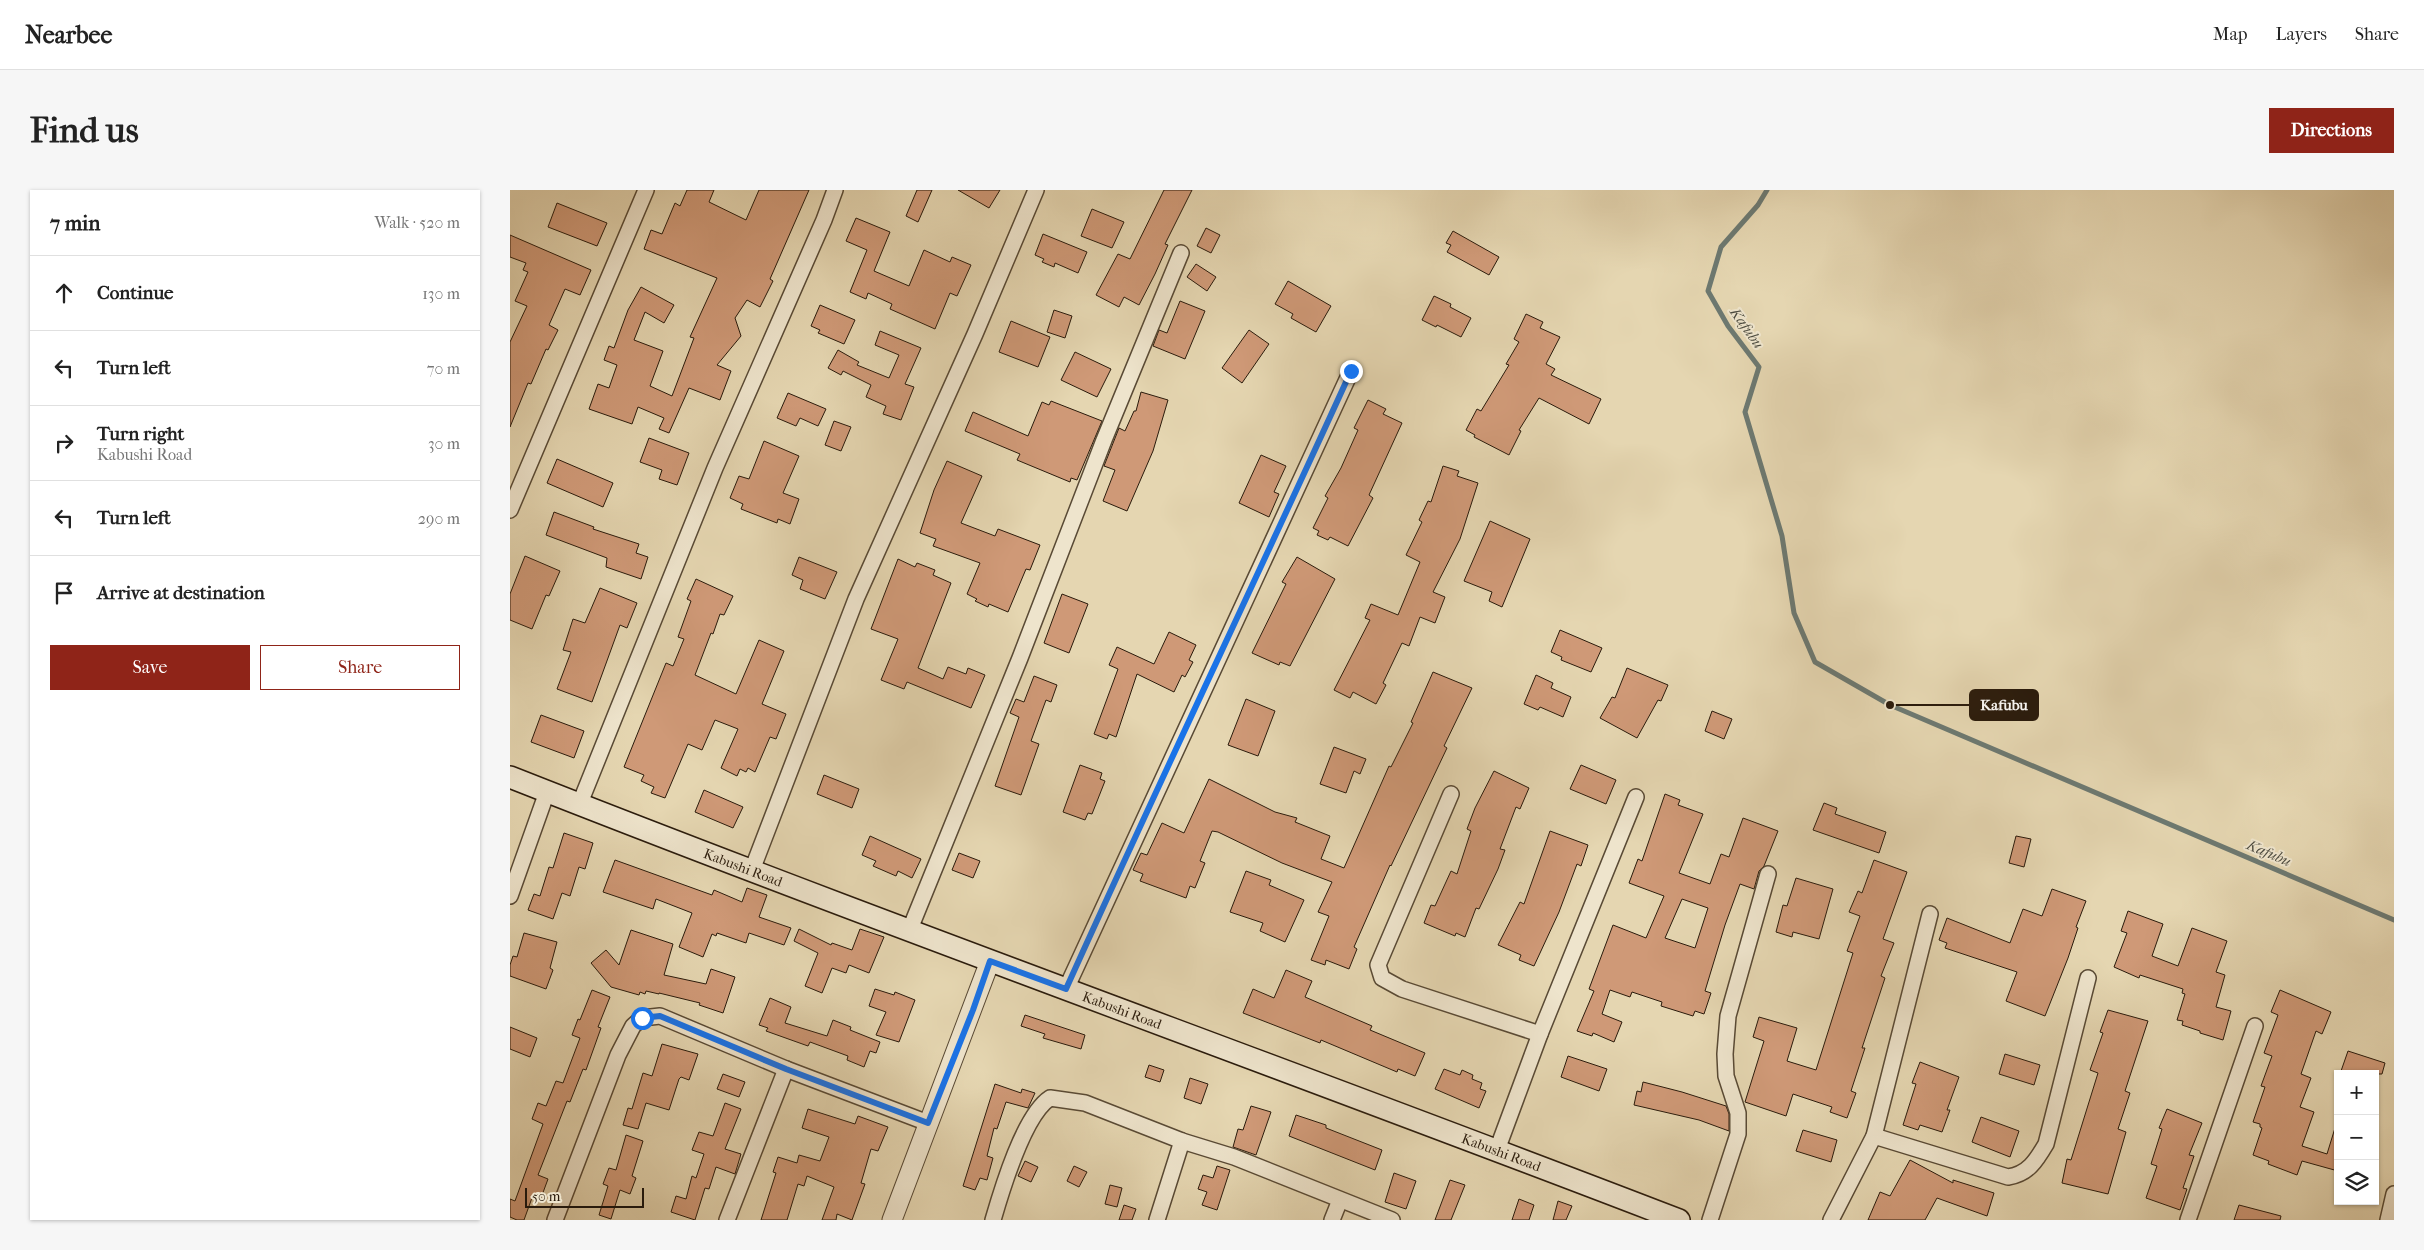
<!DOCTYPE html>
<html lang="en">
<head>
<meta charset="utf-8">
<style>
  body { margin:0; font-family:"IM FELL French Canon",serif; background:#f6f6f6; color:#222 }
  .controls { position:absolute; right:15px; bottom:15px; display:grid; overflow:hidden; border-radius:0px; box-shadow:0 1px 4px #0004 }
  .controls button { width:45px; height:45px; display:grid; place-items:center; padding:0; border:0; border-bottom:1px solid #e0e0e0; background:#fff; color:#222; font:25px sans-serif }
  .scale { position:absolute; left:15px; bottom:12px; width:119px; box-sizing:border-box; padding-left:5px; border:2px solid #2a1b0c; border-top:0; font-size:14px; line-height:18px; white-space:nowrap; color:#2a1b0c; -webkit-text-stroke:4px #eee4cc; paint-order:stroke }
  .stop { position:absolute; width:15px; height:15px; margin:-11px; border:4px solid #1a73e8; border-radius:50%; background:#fff }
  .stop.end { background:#1a73e8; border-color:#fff; box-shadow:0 1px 5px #0008 }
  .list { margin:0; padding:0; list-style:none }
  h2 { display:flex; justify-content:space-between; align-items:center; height:65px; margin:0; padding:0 20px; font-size:21px }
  h2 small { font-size:16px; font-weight:400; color:#767676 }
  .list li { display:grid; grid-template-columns:32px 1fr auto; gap:15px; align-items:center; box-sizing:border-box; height:75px; padding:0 20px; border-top:1px solid #e0e0e0 }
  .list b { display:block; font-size:19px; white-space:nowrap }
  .list p { margin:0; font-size:16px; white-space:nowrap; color:#767676 }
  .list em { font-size:16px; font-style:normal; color:#767676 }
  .actions { display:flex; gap:10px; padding:15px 20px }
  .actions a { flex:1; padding:11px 0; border:1px solid #8f2418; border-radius:0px; text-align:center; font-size:18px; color:#8f2418 }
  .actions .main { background:#8f2418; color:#fff }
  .icon { flex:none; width:28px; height:28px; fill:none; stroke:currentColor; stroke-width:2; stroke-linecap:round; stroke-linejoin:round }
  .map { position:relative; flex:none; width:1884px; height:1030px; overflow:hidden; border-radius:0px }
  header { display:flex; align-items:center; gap:30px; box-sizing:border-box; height:70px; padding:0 25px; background:#fff; border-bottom:1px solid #e0e0e0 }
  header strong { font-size:24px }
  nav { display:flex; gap:28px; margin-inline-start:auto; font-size:18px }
  .intro { display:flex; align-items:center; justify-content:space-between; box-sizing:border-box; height:120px; padding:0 30px }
  h1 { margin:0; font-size:35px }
  .button { padding:12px 22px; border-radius:0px; background:#8f2418; color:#fff; font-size:18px; font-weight:700 }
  main { display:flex; gap:30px; padding:0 30px }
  aside { flex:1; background:#fff; border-radius:0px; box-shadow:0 1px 4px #0004 }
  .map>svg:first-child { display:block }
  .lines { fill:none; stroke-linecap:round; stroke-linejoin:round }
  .stream { stroke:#6d7971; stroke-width:5 }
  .building { fill:#cf9977; stroke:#2a1b0c; fill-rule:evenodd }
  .minor-casing { stroke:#594a35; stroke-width:18 }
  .tertiary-casing { stroke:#594a35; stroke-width:21 }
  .secondary-casing { stroke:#2a1b0c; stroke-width:24 }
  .minor { stroke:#eee4cc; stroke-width:15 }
  .tertiary { stroke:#eee4cc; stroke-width:19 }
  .secondary { stroke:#eee4cc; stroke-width:21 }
  .route { stroke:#1a73e8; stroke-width:6 }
  .labels { text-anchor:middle; stroke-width:4; stroke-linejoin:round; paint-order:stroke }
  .street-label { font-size:14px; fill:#2a1b0c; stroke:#eee4cc }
  .water-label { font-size:15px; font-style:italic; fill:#4b4a3f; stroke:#eee4cc }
  .leader { fill:none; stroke:#2a1b0c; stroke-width:2 }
  .callout-dot { fill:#2a1b0c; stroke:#eee4cc; stroke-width:2 }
  .callout { fill:#2a1b0c; stroke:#2a1b0c; stroke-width:2 }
  .callout-label { font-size:15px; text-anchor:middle; font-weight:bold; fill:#fff }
</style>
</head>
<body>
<header>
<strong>Nearbee</strong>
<nav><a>Map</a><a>Layers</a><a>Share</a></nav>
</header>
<div class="intro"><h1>Find us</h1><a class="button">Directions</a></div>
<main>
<aside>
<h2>7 min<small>Walk · 520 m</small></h2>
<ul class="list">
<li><svg class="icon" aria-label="ahead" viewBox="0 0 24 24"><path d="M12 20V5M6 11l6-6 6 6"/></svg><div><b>Continue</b></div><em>130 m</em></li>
<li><svg class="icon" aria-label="left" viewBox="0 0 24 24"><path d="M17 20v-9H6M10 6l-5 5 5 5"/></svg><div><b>Turn left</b></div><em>70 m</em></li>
<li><svg class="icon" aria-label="right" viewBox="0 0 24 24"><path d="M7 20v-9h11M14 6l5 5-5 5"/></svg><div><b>Turn right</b><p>Kabushi Road</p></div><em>30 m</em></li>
<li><svg class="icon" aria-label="left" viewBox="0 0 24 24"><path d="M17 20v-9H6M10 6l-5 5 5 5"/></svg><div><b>Turn left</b></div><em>290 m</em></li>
<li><svg class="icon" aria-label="arrive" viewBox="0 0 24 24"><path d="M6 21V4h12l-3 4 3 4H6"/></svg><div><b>Arrive at destination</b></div></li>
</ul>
<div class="actions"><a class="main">Save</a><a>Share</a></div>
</aside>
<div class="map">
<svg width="1884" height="1030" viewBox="0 0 1884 1030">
  <rect width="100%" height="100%" fill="#e5d6b1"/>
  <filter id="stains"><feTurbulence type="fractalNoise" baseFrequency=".004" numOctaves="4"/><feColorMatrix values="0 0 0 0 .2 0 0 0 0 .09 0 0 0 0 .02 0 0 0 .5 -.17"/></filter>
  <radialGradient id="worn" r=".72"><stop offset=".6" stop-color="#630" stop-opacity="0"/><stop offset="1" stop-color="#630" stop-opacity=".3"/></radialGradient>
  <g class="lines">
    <path class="stream" d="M1257,0L1248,15L1211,57L1198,101L1218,136L1249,177L1235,222L1272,346L1284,423L1305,472L1380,515L1884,730"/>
  </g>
  <g class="building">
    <path d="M177,0H204L199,12L236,30L249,0H299L260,89L263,91L250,117L237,110L225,128L231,146L207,175L221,181L210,210L179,198L159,243L149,239L154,228L128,217L122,234L79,219L88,194L99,198L107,175L94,170L99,156L104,158L118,120L131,97L164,115L154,133L135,122L124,150L153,161L140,196L162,206L184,148L180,147L207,88L134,59L141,40L152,44L165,13L170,16Z"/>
    <path d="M407,0H422L408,32L396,26Z"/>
    <path d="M448,0H490L479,18Z"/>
    <path d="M654,0H682L655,54L658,55L645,84L629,115L614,107L609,117L586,105L608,64L620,69Z"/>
    <path d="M47,13L97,33L87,56L38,37Z"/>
    <path d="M582,19L614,32L602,58L571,46Z"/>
    <path d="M346,28L380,42L364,81L399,96L414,60L440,72L442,67L461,75L447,106L440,103L425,139L380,119L382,114L358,103L356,109L340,102L357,60L336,51Z"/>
    <path d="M696,38L710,45L701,63L687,56Z"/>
    <path d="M943,41L989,67L979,85L937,62L941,55L936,53Z"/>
    <path d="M533,44L577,62L568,83L545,73L544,77L532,72L534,69L525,65Z"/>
    <path d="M0,45L81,80L70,105L55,99L39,135L48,140L38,160L36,159L21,194L18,193L0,237V152L17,116L5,111L18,82L13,80L16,73L0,67Z"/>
    <path d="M686,74L706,87L697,101L677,87Z"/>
    <path d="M778,91L821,116L806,142L781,128L783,124L765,114Z"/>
    <path d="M924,106L941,114L940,117L961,128L951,147L927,135L926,137L912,130Z"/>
    <path d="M670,111L695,121L675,169L643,156L649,140L657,143Z"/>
    <path d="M310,115L345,130L334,154L308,143L310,140L301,136Z"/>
    <path d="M544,120L562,126L555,148L537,142Z"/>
    <path d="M1016,124L1033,132L1030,138L1050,147L1036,174L1045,179L1041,185L1091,209L1079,234L1029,208L1009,240L1011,241L999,265L964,247L965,245L956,240L967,219L971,221L999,175L996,174L1009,152L1004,149Z"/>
    <path d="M501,131L540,147L528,177L489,162Z"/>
    <path d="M739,140L759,154L732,193L712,178Z"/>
    <path d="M370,141L411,158L395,194L404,197L391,230L373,224L376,216L356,207L361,195L333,181L331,185L318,178L328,160L349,172L347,175L379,188L389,165L365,155Z"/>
    <path d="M565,162L601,179L587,207L551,190Z"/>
    <path d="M631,202L658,210L643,261L617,321L593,311L605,280L594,276L609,238L615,241L624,221H626Z"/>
    <path d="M278,203L316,219L308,236L290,228L286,236L267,228Z"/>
    <path d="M858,210L876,219L873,224L892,233L859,305L863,308L838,356L820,347L818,350L807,345L809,341L803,338L818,308L815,306L831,278L848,240L844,238Z"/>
    <path d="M541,211L592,231L567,290L561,288L560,292L507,270L510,264L455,241L463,222L518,246L532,212L539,215Z"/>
    <path d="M324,231L341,237L331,261L315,255Z"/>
    <path d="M139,248L179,263L167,295L149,289L152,280L130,272Z"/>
    <path d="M254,251L289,266L273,303L289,309L280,334L268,329L267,333L231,319L233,314L220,308L229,286L239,289Z"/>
    <path d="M751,265L776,276L764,302L769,304L759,327L729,313Z"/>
    <path d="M47,269L103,293L93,317L37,293Z"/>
    <path d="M437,271L472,286L451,333L485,346L488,339L530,355L520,380L516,379L498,422L479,414L478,417L465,411L467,409L457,404L470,373L423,356L426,349L410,343L424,300Z"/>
    <path d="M933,276L949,281L947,286L968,293L950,349L923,402L935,407L925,433L910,427L899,456L892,453L873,493L876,495L866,514L843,502L840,508L824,500L860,430L855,428L861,414L888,425L910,372L896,365L912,332L909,330L918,311L921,312Z"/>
    <path d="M44,322L84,337L83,339L129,354L126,363L138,367L131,389L96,377L97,368L36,345Z"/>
    <path d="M980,331L1020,349L992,417L979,411L982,402L954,391Z"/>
    <path d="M15,366L50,381L39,406L36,405L22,439L0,430V404Z"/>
    <path d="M289,367L327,382L315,409L290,399L293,390L282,385Z"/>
    <path d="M787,367L825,389L780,476L770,472L769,475L742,463L776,394L772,392Z"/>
    <path d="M388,369L405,377L407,373L425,380L423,385L441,393L408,478L433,489L438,477L456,484L458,478L475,485L461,518L397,492L394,499L371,490L388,449L361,439Z"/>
    <path d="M186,389L223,406L214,425L210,424L203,444L201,443L185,485L226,504L249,450L274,461L252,514L276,524L266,549L260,547L245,582L238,578L236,582L230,579L227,586L211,578L228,539L205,530L192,560L178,554L155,608L141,603L144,597L131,591L134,585L114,577L156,473L163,476L174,449L168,447L181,411L177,409Z"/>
    <path d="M90,398L127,413L117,438L110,435L82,512L47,499L61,462L53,460L63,429L75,433Z"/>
    <path d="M552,404L578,414L559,463L534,453Z"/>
    <path d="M1050,440L1092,458L1081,482L1051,470L1052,467L1041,462Z"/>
    <path d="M659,442L686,455L679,470L683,472L675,487L672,485L664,502L627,484L606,547L599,544L597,549L584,544L608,479L599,475L607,457L644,474Z"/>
    <path d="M1117,478L1158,495L1151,511L1148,510L1127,548L1090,528L1102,507L1105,508Z"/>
    <path d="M923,482L962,498L934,556L937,558L881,676L880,675L844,757L847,759L839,779L816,770L815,775L801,770L819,726L808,722L822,692L772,673L708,642L702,641L690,671L695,673L685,698L680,696L676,708L630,691L633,684L623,680L631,663L637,665L652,633L674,643L699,589L765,622L787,628L785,632L820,646L811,669L834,678L879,576L881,577L903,533L901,532Z"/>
    <path d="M1026,485L1043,493L1041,498L1061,507L1053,527L1030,517L1028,520L1014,514Z"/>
    <path d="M524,486L547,495L541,512L536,510L521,551L529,554L511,605L485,596L509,527L500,523L506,509L514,512Z"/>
    <path d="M736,509L765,521L748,566L718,555Z"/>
    <path d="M1202,521L1222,529L1214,549L1195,541Z"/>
    <path d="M31,525L74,541L64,568L21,552Z"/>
    <path d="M824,557L856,569L850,584L844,581L836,603L810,594Z"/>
    <path d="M570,575L592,583L590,589L595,591L582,624L578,623L575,630L553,622Z"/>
    <path d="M1071,575L1106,590L1096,614L1060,599Z"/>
    <path d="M984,581L1019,598L1010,619L1006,617L990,659L995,660L988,679L969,719L966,718L955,747L946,743L945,746L914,733L921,715L925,716L941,681L947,684L961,641L957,639L965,618Z"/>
    <path d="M314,585L349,599L342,618L307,604Z"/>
    <path d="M194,600L233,617L223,638L185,622Z"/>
    <path d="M1155,604L1170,610L1168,615L1193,624L1169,683L1200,694L1211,664L1219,667L1233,628L1268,641L1254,676L1249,681L1244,699L1230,694L1215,735L1195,801L1201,803L1194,824L1185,821L1183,826L1151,816L1152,812L1122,802L1120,807L1100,800L1092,824L1112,832L1104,852L1083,843L1082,846L1067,841L1084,801L1079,799L1103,735L1136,748L1154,706L1119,693L1128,669L1132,671ZM1172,709L1198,718L1185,758L1155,748Z"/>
    <path d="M1314,613L1327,618L1325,624L1376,642L1369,663L1303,640Z"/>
    <path d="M1040,641L1078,655L1071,676L1067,674L1049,722L1024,776L1009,770L1011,765L988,755L1010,712L1014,714Z"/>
    <path d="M54,643L83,653L75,679L69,677L60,706L52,703L43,729L18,720L24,704L30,706L39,677L43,678Z"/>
    <path d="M360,646L411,669L402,688L388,681L386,686L363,676L366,671L352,665Z"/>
    <path d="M1506,646L1521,649L1514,677L1499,673Z"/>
    <path d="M449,663L470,671L463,688L442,680Z"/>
    <path d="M105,670L202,705L204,700L232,712L237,698L257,705L249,727L281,738L274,755L239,743L236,753L207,743L206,746L202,744L193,767L169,757L182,723L146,709L143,719L93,702Z"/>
    <path d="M1364,670L1397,682L1373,749L1384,753L1371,786L1375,788L1352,858H1355L1341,901L1346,903L1337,928L1320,922L1322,917L1283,904L1276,926L1235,912L1254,851L1243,847L1249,827L1287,838L1277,871L1306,880L1343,763L1337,761L1350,726L1339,722L1348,701L1352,703Z"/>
    <path d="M736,681L761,690L759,695L794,710L775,752L750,741L753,733L720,722Z"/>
    <path d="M1286,688L1323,699L1309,749L1283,742L1282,747L1266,742L1273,715L1277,716Z"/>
    <path d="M1542,699L1576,711L1566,737L1568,738L1558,768L1535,826L1496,811L1507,782L1435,758L1437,753L1429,750L1437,728L1500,753L1513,719L1532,726Z"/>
    <path d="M1618,721L1653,734L1642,766L1668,776L1682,738L1717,751L1706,782L1715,785L1706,817L1721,821L1713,850L1690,843V841L1672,835L1673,831L1667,830L1675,804L1672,803L1673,799L1630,785L1629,788L1604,777L1617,743L1611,741Z"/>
    <path d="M289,739L321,755L322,753L342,760L350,739L374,747L359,783L339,775L336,783L322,778L312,803L295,796L308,763L284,751Z"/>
    <path d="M121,740L163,754L154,785L196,794L201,779L225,787L213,823L189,815L190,813L149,803V804L136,801L135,804L130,802L129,805L101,797L81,773L96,760L109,775Z"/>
    <path d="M14,743L47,752L40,778L43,780L36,799L0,786V775L3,766L7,767Z"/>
    <path d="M776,780L802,791L795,807L862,836L860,840L915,863L905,886L888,879L887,882L811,850L810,853L733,823L743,799L764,808Z"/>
    <path d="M365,799L384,805L385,802L405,810L389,852L366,845L376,822L359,816Z"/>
    <path d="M82,800L100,807L88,837L91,838L76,880L73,879L60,912L57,911L28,985L38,989L31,1008L23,1005L14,1030H7L0,1027V1009L5,1011L33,934L22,929L28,913L36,916L46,891L53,893L70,848L62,845L68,829L70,830Z"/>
    <path d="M1770,800L1821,822L1812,844L1806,841L1791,884L1801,888L1790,917L1804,922L1792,956L1817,964L1825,938L1828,939V981L1792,971L1787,985L1758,974L1759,971L1743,965L1752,938L1750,937V934L1743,932L1755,897L1751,896L1762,866L1754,863L1768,825L1761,822Z"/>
    <path d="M260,808L281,817L275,833L317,846L323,830L341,837L340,840L370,852L366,863L360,861L354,877L337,870L338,866L300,852L298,856L256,841L258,838L249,835Z"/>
    <path d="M1598,820L1638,831L1615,901L1620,903L1608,939L1616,942L1598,1004L1552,993L1557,969L1561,970L1588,883L1580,880L1593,843L1590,842Z"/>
    <path d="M515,825L575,845L571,859L533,848L535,844L511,836Z"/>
    <path d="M0,837L27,848L20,867L0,859Z"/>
    <path d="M152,854L188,864L179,890L171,887L169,889L159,920L136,913L128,939L113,935L118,918L122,919L133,883L142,886Z"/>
    <path d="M1838,861L1875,873L1872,884H1830Z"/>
    <path d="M1495,864L1530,875L1524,895L1489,884Z"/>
    <path d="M1058,866L1097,879L1089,901L1051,887Z"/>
    <path d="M1410,872L1449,887L1437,920H1440L1432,942L1410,935L1408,940L1393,935L1406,894L1402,893Z"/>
    <path d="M639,875L654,880L650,892L635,887Z"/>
    <path d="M934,879L950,885L952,880L963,885L962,889L972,893L970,899L976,901L969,918L925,899Z"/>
    <path d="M213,884L235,892L229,907L207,899Z"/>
    <path d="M680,888L698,894L691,914L674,908Z"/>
    <path d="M1133,892L1172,902L1216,916L1219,924V941L1189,930L1124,915L1127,901L1131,902Z"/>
    <path d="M485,894L511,903L512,899L525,903L518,918L496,912L487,939L484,938L477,966L483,968L477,990L470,988L465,1000L453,996Z"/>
    <path d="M215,913L231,919L215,959L231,964L225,984L206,977L199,999L195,998L185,1030L161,1022L166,1006L176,1009L182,986L186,988L194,964L182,960L189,942L203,946Z"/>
    <path d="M741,916L761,922L746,965L723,957L728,939L733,940Z"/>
    <path d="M298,919L345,934L348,926L378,937L368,961L361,959L351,993L355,994L342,1030L327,1024L326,1030H312L324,997L297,986L294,996L288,994L277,1030H251L266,983L263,982L268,967L287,973L289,965L310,971L319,947L292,938Z"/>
    <path d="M1657,919L1692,933L1679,965L1684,966L1673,998L1677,999L1670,1020L1636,1008L1647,976L1641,974L1652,939L1649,938Z"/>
    <path d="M786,925L816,935V938L872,960L865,980L779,946Z"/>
    <path d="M1471,927L1509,941L1500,967L1462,952Z"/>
    <path d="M1293,940L1327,950L1321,972L1286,961Z"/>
    <path d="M116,945L133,951L122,986L126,988L120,1004L110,1000L101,1029L89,1025L98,996L93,994L99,978L106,980Z"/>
    <path d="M1400,970L1443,993V990L1484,1003L1477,1026L1427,1008L1415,1030H1358L1370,1002L1380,1006Z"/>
    <path d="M515,971L528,977L521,992L508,986Z"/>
    <path d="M564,976L577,982L569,997L557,991Z"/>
    <path d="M707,976L720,980L707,1020L692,1015L697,1002L688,999L693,985L703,988Z"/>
    <path d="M884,983L906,991L896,1019L875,1012Z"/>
    <path d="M940,990L955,995L941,1030H925Z"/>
    <path d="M600,995L612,998L607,1017L595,1014Z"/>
    <path d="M1009,1009L1024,1015L1019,1030H1002Z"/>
    <path d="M1048,1011L1062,1016L1056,1030H1043Z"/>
    <path d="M614,1015L626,1019L622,1030H609Z"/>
    <path d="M1729,1015L1771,1026L1770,1030H1724Z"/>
  </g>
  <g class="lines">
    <defs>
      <g id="minor">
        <path d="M0,320L136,0"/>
        <path d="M941,604L868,775L872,788L892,799L1030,844"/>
        <path d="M70,613L205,278L314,30L325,0"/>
        <path d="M242,680L346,409L465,144L526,0"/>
        <path d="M0,706L37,602"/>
        <path d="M400,739L510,468L594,250L671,63"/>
        <path d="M556,799L841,181"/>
        <path d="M1364,946L1498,987C1518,984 1526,971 1536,954L1578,788"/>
        <path d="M987,960L1030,844L1126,607"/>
        <path d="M45,1030L108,865L123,836L132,828L150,826L276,879L418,933"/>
        <path d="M217,1030L276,879"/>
        <path d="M483,1030C492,999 514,925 540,908L575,913L672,951L724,967L882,1030"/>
        <path d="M647,1030L672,951"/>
        <path d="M822,1030L830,1010"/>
        <path d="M1200,1030L1228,944V923L1216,886L1215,864L1218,826L1258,684"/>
        <path d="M1321,1030L1364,946L1420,724"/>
        <path d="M1678,1030L1745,836"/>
        <path d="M1878,1030L1884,1004"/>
      </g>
      <path id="tertiary" d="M382,1030L480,771"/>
      <g id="secondary">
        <path id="s1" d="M0,587C388,740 780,880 1169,1030"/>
      </g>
    </defs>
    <use href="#minor" class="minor-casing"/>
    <use href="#tertiary" class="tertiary-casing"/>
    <use href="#secondary" class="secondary-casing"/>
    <use href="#minor" class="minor"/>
    <use href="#tertiary" class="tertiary"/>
    <use href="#secondary" class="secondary"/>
  </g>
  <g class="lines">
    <path class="route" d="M132,828L150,826L276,879L418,933L463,820L480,771L556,799C649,592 747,388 841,181"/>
  </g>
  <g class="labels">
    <g class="street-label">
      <text dy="5" stroke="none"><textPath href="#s1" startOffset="250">Kabushi Road</textPath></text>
      <text dy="5" stroke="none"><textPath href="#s1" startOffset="655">Kabushi Road</textPath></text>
      <text dy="5" stroke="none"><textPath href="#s1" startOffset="1060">Kabushi Road</textPath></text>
    </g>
    <g class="water-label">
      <text transform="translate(1237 138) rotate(55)" y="5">Kafubu</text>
      <text transform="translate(1759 663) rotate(23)" y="5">Kafubu</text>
    </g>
  </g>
  <path class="leader" d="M1380 515L1460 515"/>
  <circle class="callout-dot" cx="1380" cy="515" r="5"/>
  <rect class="callout" x="1460" y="500" width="68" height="30" rx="5"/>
  <g class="callout-label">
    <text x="1494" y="520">Kafubu</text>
  </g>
  <rect width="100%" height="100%" filter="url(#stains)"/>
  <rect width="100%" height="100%" fill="url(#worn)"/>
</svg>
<div class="controls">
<button>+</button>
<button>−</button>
<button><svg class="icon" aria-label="layers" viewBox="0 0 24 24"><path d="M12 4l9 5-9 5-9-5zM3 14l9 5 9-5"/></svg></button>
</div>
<div class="scale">50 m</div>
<div class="stop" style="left:132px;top:828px"></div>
<div class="stop end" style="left:841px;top:181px"></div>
</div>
</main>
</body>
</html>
